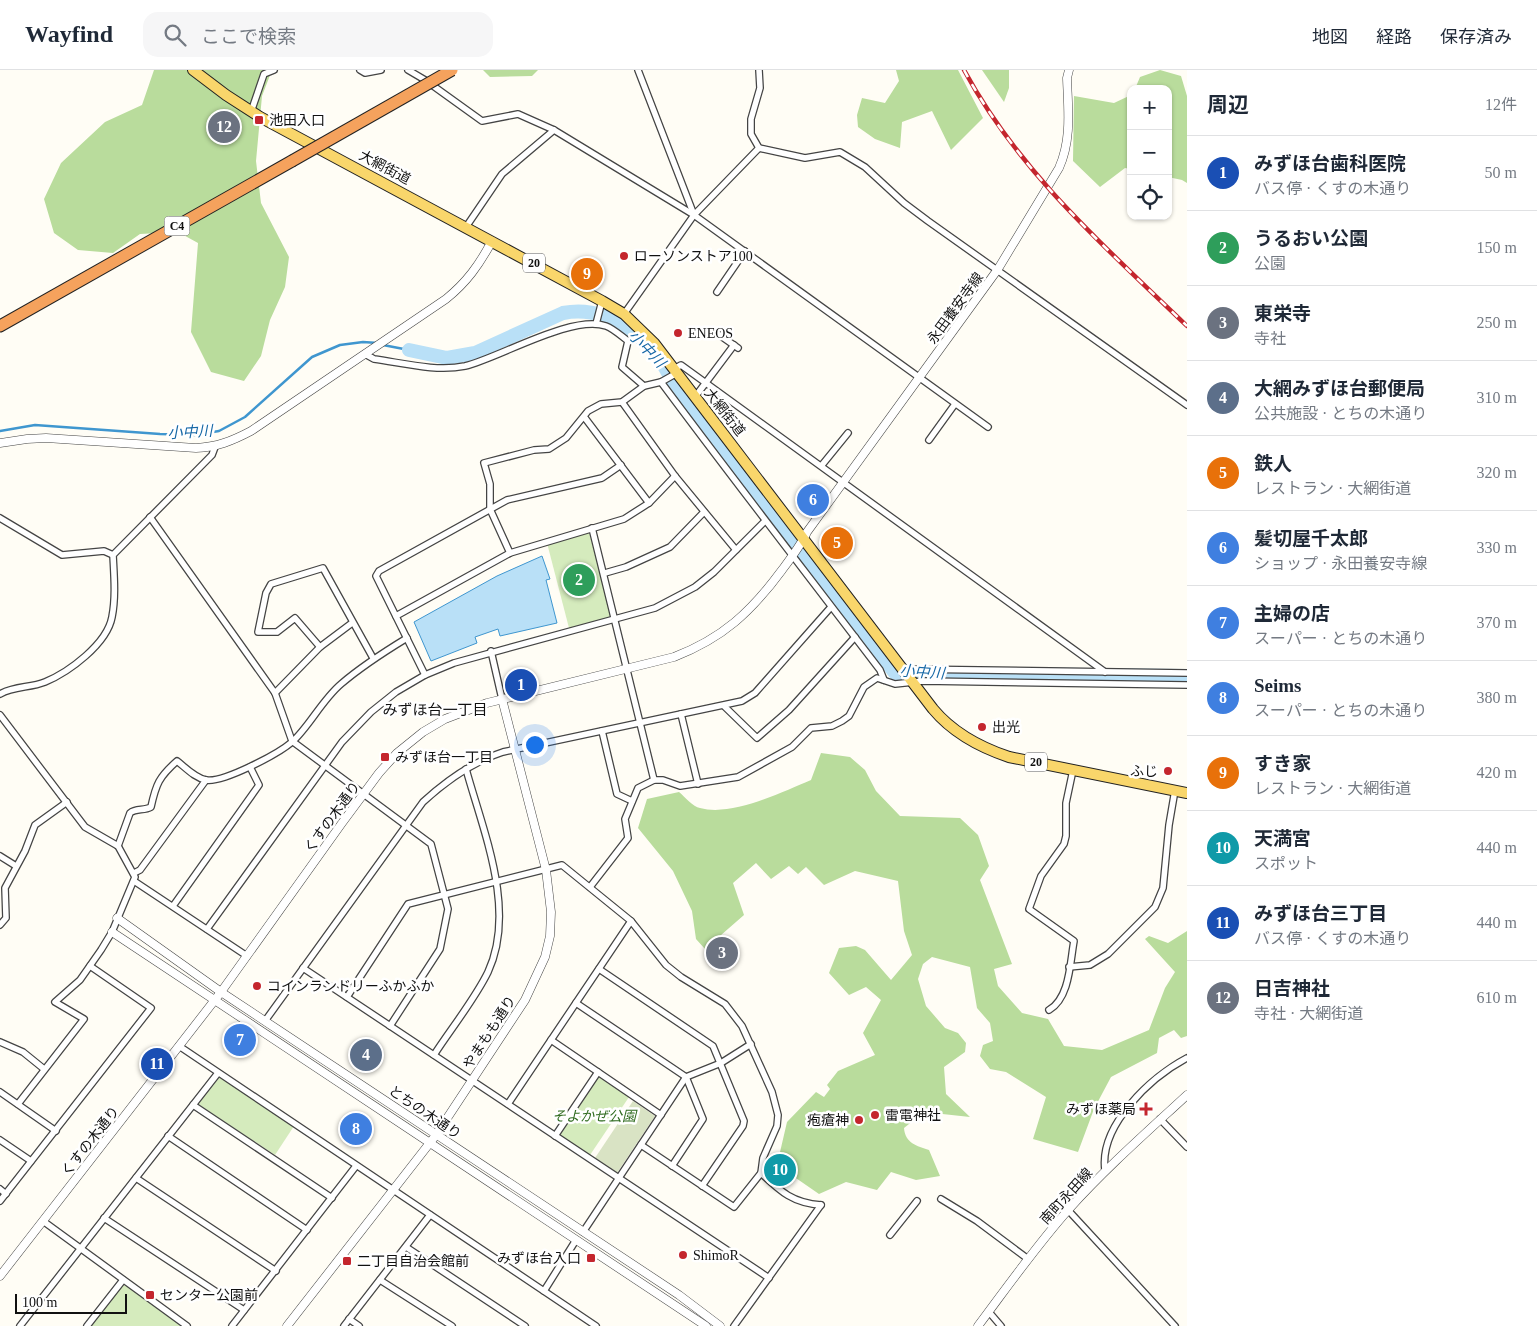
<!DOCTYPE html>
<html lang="ja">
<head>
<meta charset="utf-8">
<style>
  body { margin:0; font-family:"Times New Roman","Noto Sans JP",serif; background:#f6f6f7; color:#1f2937 }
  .controls { position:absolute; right:15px; top:15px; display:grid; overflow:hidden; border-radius:10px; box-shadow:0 1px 4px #0004 }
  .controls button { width:45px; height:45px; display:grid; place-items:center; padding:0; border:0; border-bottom:1px solid #e0e1e3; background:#fff; color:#1f2937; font:25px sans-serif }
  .scale { position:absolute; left:15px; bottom:12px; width:112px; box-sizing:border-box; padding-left:5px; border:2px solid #111; border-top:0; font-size:14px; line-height:18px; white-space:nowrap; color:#111; -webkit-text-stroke:4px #fff; paint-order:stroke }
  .you { position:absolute; left:534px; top:674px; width:18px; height:18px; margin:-12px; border:4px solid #fff; border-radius:50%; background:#1a73e8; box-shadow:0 0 0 8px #1a73e833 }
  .badge { display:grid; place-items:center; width:32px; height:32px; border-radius:50%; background:#c4262e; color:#fff; font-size:16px; font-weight:700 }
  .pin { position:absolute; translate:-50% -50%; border:2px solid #fff; box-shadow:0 1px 5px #0006 }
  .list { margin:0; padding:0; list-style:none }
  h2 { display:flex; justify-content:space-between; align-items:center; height:65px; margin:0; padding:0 20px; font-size:21px }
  h2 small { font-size:16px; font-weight:400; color:#747a83 }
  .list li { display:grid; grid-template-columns:32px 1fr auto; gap:15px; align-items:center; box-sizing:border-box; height:75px; padding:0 20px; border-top:1px solid #e0e1e3 }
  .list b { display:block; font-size:19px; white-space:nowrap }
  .list p { margin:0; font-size:16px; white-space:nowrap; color:#747a83 }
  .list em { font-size:16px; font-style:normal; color:#747a83 }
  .icon { flex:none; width:28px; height:28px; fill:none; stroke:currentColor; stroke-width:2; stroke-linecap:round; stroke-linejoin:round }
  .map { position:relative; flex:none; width:1187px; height:1256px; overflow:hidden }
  header { display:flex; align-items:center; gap:30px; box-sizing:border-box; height:70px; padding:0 25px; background:#fff; border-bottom:1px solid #e0e1e3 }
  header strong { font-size:24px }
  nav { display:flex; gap:28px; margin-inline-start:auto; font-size:18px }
  .search { width:350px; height:45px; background:#f6f6f7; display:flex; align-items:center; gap:12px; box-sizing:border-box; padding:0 18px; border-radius:15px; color:#747a83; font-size:19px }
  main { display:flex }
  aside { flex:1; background:#fff }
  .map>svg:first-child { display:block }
  .green { fill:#d5ebbd }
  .forest { fill:#b9dc9c }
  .cemetery { fill:#d9e3c4 }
  .water { fill:#b9e0f7; stroke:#3f96cf }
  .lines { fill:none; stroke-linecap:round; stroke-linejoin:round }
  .stream { stroke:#3f96cf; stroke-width:2.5 }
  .river { stroke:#b9e0f7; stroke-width:14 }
  .minor-casing { stroke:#444; stroke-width:8 }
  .tertiary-casing { stroke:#444; stroke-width:9 }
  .primary-casing { stroke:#222; stroke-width:12 }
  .motorway-casing { stroke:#222; stroke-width:13 }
  .minor { stroke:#fff; stroke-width:5.5 }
  .tertiary { stroke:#fff; stroke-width:8 }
  .primary { stroke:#f9d66b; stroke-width:10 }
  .motorway { stroke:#f5a25d; stroke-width:11 }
  .rail-casing { stroke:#c4262e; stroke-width:4.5 }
  .rail { stroke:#fff; stroke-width:2.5; stroke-dasharray:8; stroke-linecap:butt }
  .motorway-bridge-casing { stroke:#222; stroke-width:13; stroke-linecap:butt }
  .motorway-bridge { stroke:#f5a25d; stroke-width:11 }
  .poi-dot { fill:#c4262e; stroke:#fff; stroke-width:2 }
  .labels { text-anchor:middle; stroke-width:5; stroke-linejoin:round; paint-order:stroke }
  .shield { fill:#fff; stroke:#585858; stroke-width:1 }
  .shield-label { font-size:12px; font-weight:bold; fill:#111 }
  .poi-label { font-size:14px; fill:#111; stroke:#fff; text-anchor:start }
  .street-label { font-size:14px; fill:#111; stroke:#fff }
  .park-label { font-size:14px; font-style:italic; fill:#2f6b1f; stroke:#fff }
  .water-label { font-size:15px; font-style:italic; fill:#1768a6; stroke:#fff }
  .neighbourhood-label { font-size:15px; fill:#111; stroke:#fff }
</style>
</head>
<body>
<header>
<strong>Wayfind</strong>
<div class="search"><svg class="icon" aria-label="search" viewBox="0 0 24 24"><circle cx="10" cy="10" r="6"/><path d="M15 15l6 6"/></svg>ここで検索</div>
<nav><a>地図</a><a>経路</a><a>保存済み</a></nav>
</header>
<main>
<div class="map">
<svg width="1187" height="1256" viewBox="0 0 1187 1256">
  <rect width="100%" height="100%" fill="#fffdf5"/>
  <g class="green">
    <path d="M589,462L611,547L569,558L547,473Z"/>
    <path d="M220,1007L294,1056L275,1085L198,1034Z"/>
    <path d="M599,1007L629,1027L590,1085L560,1065Z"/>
    <path d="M126,1215L183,1256H91L122,1216Z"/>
  </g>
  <g class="forest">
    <path d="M154,0H272L262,26L256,91L261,133L289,187L285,217L270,250L261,286L244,311L211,302L191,262L198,173L178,162L140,164L113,183L78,180L54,163L44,129L61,93L105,52L142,35Z"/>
    <path d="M483,0H538L532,6L490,7Z"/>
    <path d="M896,0H958L983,48L951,80L932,41L902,52L900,78L875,69L858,57L857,45L862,28L885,33L899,11Z"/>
    <path d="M982,0H1009V18L1004,32Z"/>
    <path d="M1160,0L1181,6L1187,26V113L1182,110L1168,107V19H1135L1140,7Z"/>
    <path d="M1131,25V99L1125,98L1100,117L1073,91L1074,26L1114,33Z"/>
    <path d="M821,683L850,687L865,700L876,721L900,746L960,748L978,765L989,796L980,810L1012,894L994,899L998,916L1022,943L1048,949L1064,976L1102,980L1149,960L1165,918L1175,902L1145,869L1149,866L1168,873L1187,861V966L1181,968L1174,960L1159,968L1157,983L1111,1007L1094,1039L1078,1082L1033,1069L1046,1027L1006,1002L990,999L980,986L983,975L993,971L990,953L977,938L970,897L932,887L923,894L918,909L926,936L945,958L958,963L966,973L965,982L944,997L946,1024L970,1047L924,1042L904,1058C905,1073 917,1076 929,1080L940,1106L916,1110L891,1102L877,1120L846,1112L819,1124L777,1095L787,1052L816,1022L824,1027L830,1019L827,1015L838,1001L875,985L863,963L881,930L866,917L849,925L829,903L839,878L856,876L865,880L891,910L912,885L904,861L898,811L855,801L824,815L806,797L798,804L789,796L771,809L756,793L733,813L744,845L705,879L696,869L692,841L673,801L638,758L647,729L679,722C685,727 693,737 700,738C732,747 782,722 811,710Z"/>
  </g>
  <path class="cemetery" d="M633,1031L655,1046L617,1103L595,1088Z"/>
  <path class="water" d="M542,486L550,509L546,510L557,553L500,566L498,559L475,567L477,573L431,591L414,552L497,506Z"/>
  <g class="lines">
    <g class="stream">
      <path d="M383,275L409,280"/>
      <path d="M0,361L35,355L160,364L195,365L219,361L245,347L312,287L340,275L363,272L378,273"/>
    </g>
    <path class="river" d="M409,280L447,288L475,283L563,243C610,234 654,270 673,313L895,603L1187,606"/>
    <defs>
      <g id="minor">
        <path d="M360,0L365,3L381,0"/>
        <path d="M408,0L425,10L482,51L518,44L554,60L694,145L988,357"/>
        <path d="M638,0L694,145"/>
        <path d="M759,0L760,18L751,49V64L759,78L805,88L840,82L865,97L904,133L928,151L1187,335"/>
        <path d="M251,42L264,4L274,0"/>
        <path d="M466,157L502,104L554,60"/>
        <path d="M717,222L745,181"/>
        <path d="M624,244L694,145L759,78"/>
        <path d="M596,254L602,231"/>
        <path d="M718,264L738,278"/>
        <path d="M365,284L374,289C403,293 436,302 465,296C499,288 572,244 606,256C614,259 621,266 628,271L622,297L644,316"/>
        <path d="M674,299L681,295L1105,602"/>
        <path d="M661,312C733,409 807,504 880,600L884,610"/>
        <path d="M695,327L734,275"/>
        <path d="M622,332L675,406L736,480"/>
        <path d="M585,348L649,433"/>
        <path d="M929,370L955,334"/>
        <path d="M822,395L848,363"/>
        <path d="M150,447L275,623L292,671L431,774L448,839L440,879L390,956"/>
        <path d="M0,448L62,485L104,481L113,485"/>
        <path d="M592,458L654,710"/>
        <path d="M510,483L490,439V414L484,393L534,380L549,379L566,368L588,341L601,334L622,332L644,316L661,312L677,303"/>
        <path d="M605,503L626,497L670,477L704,442"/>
        <path d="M396,546L510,483L624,449L649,433L675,406"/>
        <path d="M320,577L295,548L277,562H258L266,523L271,514L323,498L373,588"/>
        <path d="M491,581L502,629"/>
        <path d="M903,599L1187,603"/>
        <path d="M425,605L376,506L379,501L507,430L602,408L621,395"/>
        <path d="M275,623L320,577L352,553"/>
        <path d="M0,624C14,616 30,618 45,612C69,602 107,574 112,547C116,527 114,505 113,485L212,385L215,377"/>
        <path d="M724,636L757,668L789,640L855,567"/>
        <path d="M681,644L698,714"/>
        <path d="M0,645L85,757L118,776L135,807L112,862L101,880L80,910L55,932L84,949L18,1034"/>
        <path d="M602,661L617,724L632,731"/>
        <path d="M118,776L130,743C136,738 144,741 151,737C156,714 159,707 177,691C186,698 195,708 206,710C223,713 278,684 292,672C309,657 322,630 341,614C362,596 384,582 407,568"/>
        <path d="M0,786L16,796"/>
        <path d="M134,803L140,800L206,710"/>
        <path d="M134,811L247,886"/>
        <path d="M590,817L628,768L625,749L638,718L654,710H663L680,716L738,707L792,677L811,658L832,656L842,651L849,646L864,617L877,608L895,614L923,611L1187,615"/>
        <path d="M173,836L259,715L250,697"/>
        <path d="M0,855L6,848L5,818L25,781L35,755L67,732"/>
        <path d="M207,859L342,672L371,642L396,622L425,605L454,593L655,538L695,517L714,502L765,451"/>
        <path d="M1069,897L1090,895L1108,884L1155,837L1163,818L1169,755L1175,720"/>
        <path d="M303,898L769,1208"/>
        <path d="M599,899L713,976L744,1051L743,1056L702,1116"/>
        <path d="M347,927L408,834L562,795L631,851L666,895L681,907L725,934L742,956L772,1022L778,1045L777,1056L763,1088L761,1103L734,1137L641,1075"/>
        <path d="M576,933L686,1007L703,1049L672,1096"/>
        <path d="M1049,940C1070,928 1070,892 1074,871L1029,839L1041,806L1064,774L1066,766V733L1073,700"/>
        <path d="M265,951L423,732C447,710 472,692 503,682L742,631L755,623L831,537"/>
        <path d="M551,970L661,1045"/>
        <path d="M0,972L23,982L44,999"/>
        <path d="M179,976L596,1256"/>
        <path d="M434,985C450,960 475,929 488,902C517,840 483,761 466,699"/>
        <path d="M0,1022L56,1061"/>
        <path d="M508,1034L631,851"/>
        <path d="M193,1035L332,1128"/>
        <path d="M1160,1049L1187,1077"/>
        <path d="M168,1066L307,1160"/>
        <path d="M555,1066L598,1002"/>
        <path d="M0,1070L31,1091"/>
        <path d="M1105,1100C1099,1055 1151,1007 1187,988"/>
        <path d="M761,1103C781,1122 793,1133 821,1135"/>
        <path d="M136,1108L276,1201"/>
        <path d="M0,1119L6,1124"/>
        <path d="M941,1129L977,1151L1028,1189"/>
        <path d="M0,1131L151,938L90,896"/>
        <path d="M1068,1140L1175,1256"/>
        <path d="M104,1148L244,1240"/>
        <path d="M43,1151L187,1256"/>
        <path d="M583,1162L686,1007L721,993L751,974"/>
        <path d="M890,1165L917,1131"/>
        <path d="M406,1177L525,1256"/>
        <path d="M380,1210L452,1256"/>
        <path d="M544,1221L576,1170"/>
        <path d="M989,1242L1001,1256"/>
        <path d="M349,1249L359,1256"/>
        <path d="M20,1256L218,1003"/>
        <path d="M87,1256L123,1210"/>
        <path d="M232,1256L356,1096"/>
        <path d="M344,1256L430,1145"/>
        <path d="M734,1256L821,1135"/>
      </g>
      <g id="tertiary">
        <path d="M0,373L27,369L46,368L196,378C217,377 232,371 251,361L446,229C467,212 479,195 492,171"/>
        <path d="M117,848L221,922L679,1225L720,1256"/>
        <path d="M112,862L706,1256"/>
        <path d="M0,1206L221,922L342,753L379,703L397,683L423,662L445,649L487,633L674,587C723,568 751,542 782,500C791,488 801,475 807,462L998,199L1059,98C1072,69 1068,39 1067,8L1069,0"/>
        <path d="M287,1256L436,1065L525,930L545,887L550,866L551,842L546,800L502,629"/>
        <path d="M978,1256C1008,1216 1036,1176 1069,1139C1106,1098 1147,1062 1187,1025"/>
      </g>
      <path id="primary" d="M193,0L226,25L260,47L602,231L624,244L654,273L933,639C953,663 979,677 1009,687L1187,723"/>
      <path id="motorway" d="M0,256L292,91"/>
    </defs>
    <use href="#minor" class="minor-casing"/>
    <use href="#tertiary" class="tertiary-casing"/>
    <use href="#primary" class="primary-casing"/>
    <use href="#motorway" class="motorway-casing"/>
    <use href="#minor" class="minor"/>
    <use href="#tertiary" class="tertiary"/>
    <use href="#primary" class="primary"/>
    <use href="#motorway" class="motorway"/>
    <defs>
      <path id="rail" d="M964,0C1019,102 1105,177 1187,256"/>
    </defs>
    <use href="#rail" class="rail-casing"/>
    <use href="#rail" class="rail"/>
    <defs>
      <path id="motorway-bridge" d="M292,91L452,0"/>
    </defs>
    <use href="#motorway-bridge" class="motorway-bridge-casing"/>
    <use href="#motorway-bridge" class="motorway-bridge"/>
  </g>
  <g class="poi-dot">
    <rect x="254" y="45" width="10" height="10" rx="2.5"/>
    <circle cx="624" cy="186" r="5"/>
    <circle cx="678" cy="263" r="5"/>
    <circle cx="982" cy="657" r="5"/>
    <rect x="380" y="682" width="10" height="10" rx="2.5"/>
    <circle cx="1168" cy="701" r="5"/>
    <circle cx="257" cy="916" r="5"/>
    <path d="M1143.5 1031.5h5v5h5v5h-5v5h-5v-5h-5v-5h5z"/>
    <circle cx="875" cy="1045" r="5"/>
    <circle cx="859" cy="1050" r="5"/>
    <circle cx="683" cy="1185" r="5"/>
    <rect x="586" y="1183" width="10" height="10" rx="2.5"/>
    <rect x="342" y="1186" width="10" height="10" rx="2.5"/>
    <rect x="145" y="1220" width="10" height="10" rx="2.5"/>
  </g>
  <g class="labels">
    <g class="shield">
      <rect x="164.5" y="146.5" width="25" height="19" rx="4"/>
      <rect x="523" y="183.5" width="22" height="19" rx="4"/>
      <rect x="1025" y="682.5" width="22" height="19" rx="4"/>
    </g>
    <g class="shield-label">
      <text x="177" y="160">C4</text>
      <text x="534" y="197">20</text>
      <text x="1036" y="696">20</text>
    </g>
    <g class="poi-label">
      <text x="269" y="55">池田入口</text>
      <text x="634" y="191">ローソンストア100</text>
      <text x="688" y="268">ENEOS</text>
      <text x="992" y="662">出光</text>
      <text x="395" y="692">みずほ台一丁目</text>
      <text x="1158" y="706" text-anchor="end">ふじ</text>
      <text x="267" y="921">コインランドリーふかふか</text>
      <text x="1136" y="1044" text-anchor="end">みずほ薬局</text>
      <text x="885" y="1050">雷電神社</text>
      <text x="849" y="1055" text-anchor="end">疱瘡神</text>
      <text x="693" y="1190">ShimoR</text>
      <text x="581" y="1193" text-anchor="end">みずほ台入口</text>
      <text x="357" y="1196">二丁目自治会館前</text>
      <text x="160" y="1230">センター公園前</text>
    </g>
    <g class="street-label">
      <text transform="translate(385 97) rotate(28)" y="5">大網街道</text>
      <text transform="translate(955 238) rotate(-54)" y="5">永田養安寺線</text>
      <text transform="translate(725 342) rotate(52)" y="5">大網街道</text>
      <text transform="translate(332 747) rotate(-54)" y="5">くすの木通り</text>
      <text transform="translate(489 962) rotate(-57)" y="5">やまもも通り</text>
      <text transform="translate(425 1042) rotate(34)" y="5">とちの木通り</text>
      <text transform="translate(90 1071) rotate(-52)" y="5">くすの木通り</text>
      <text transform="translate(1066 1126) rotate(-48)" y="5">南町永田線</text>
    </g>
    <g class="park-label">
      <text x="594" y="1051">そよかぜ公園</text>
    </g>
    <g class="water-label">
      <text transform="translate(647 279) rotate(46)" y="5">小中川</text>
      <text transform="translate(190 362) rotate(-3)" y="5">小中川</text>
      <text transform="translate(922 602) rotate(4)" y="5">小中川</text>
    </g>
    <g class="neighbourhood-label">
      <text x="435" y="645">みずほ台一丁目</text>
    </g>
  </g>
</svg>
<div class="controls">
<button>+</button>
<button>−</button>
<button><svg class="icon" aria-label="locate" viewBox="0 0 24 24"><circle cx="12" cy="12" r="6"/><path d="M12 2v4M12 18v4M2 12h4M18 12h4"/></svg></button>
</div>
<div class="scale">100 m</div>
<div class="you"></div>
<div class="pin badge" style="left:521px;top:615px;background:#1a4fb4">1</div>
<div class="pin badge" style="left:579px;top:510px;background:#2e9e5b">2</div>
<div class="pin badge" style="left:722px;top:883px;background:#6b7280">3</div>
<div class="pin badge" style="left:366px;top:985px;background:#5c6f8a">4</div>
<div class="pin badge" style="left:837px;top:473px;background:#e8710a">5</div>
<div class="pin badge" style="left:813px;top:430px;background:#3f7fe0">6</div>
<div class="pin badge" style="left:240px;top:970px;background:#3f7fe0">7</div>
<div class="pin badge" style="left:356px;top:1059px;background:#3f7fe0">8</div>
<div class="pin badge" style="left:587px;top:204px;background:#e8710a">9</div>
<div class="pin badge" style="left:780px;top:1100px;background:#0f9aa8">10</div>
<div class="pin badge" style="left:157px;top:994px;background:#1a4fb4">11</div>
<div class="pin badge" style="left:224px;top:57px;background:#6b7280">12</div>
</div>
<aside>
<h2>周辺<small>12件</small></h2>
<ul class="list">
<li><span class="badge" style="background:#1a4fb4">1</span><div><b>みずほ台歯科医院</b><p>バス停 · くすの木通り</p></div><em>50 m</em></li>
<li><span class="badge" style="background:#2e9e5b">2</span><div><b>うるおい公園</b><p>公園</p></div><em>150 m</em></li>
<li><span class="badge" style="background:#6b7280">3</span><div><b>東栄寺</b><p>寺社</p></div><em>250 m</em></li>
<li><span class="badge" style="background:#5c6f8a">4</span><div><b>大網みずほ台郵便局</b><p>公共施設 · とちの木通り</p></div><em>310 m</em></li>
<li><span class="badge" style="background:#e8710a">5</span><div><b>鉄人</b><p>レストラン · 大網街道</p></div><em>320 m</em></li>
<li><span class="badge" style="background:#3f7fe0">6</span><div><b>髪切屋千太郎</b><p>ショップ · 永田養安寺線</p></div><em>330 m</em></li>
<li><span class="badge" style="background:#3f7fe0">7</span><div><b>主婦の店</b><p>スーパー · とちの木通り</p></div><em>370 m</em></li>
<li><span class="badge" style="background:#3f7fe0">8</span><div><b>Seims</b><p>スーパー · とちの木通り</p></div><em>380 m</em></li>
<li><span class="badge" style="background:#e8710a">9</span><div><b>すき家</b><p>レストラン · 大網街道</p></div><em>420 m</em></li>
<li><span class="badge" style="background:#0f9aa8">10</span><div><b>天満宮</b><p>スポット</p></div><em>440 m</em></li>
<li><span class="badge" style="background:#1a4fb4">11</span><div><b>みずほ台三丁目</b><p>バス停 · くすの木通り</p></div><em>440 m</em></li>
<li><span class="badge" style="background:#6b7280">12</span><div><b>日吉神社</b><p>寺社 · 大網街道</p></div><em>610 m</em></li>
</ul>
</aside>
</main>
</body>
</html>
